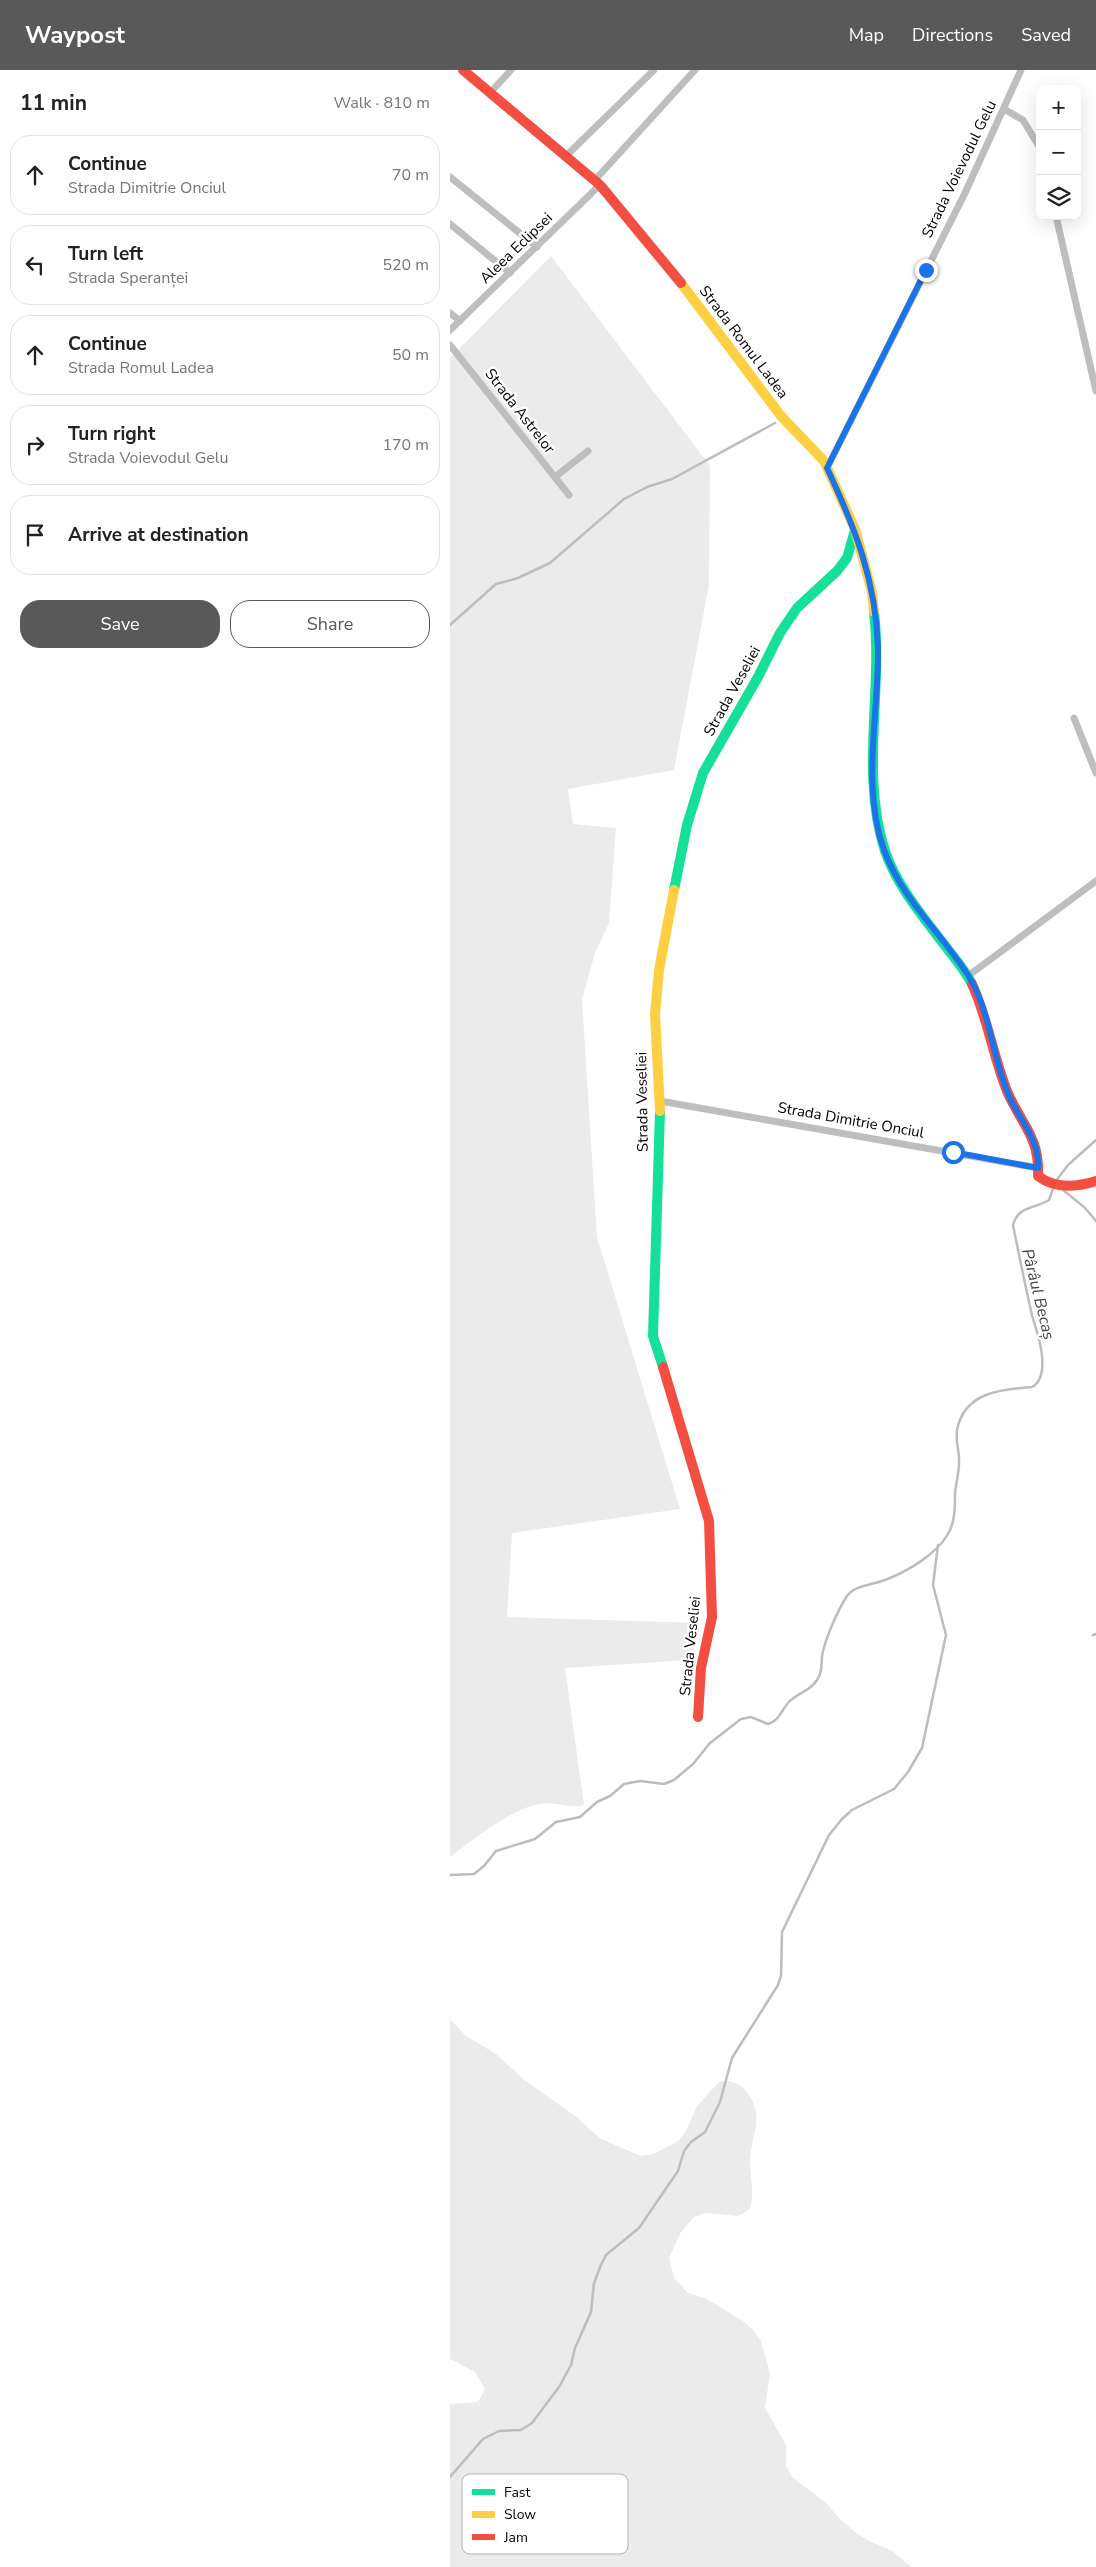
<!DOCTYPE html>
<html lang="en">
<head>
<meta charset="utf-8">
<style>
  body { margin:0; font-family:"Nunito Sans",sans-serif; background:#f2f2f2; color:#222 }
  .controls { position:absolute; right:15px; top:15px; display:grid; overflow:hidden; border-radius:10px; box-shadow:0 5px 20px #0002 }
  .controls button { width:45px; height:45px; display:grid; place-items:center; padding:0; border:0; border-bottom:1px solid #e0e0e0; background:#fff; color:#222; font:25px sans-serif }
  .stop { position:absolute; width:15px; height:15px; margin:-11px; border:4px solid #1a73e8; border-radius:50%; background:#fff }
  .stop.end { background:#1a73e8; border-color:#fff; box-shadow:0 1px 5px #0008 }
  .list { margin:0; padding:0; list-style:none }
  h2 { display:flex; justify-content:space-between; align-items:center; height:65px; margin:0; padding:0 20px; font-size:21px }
  h2 small { font-size:16px; font-weight:400; color:#767676 }
  .list li { display:grid; grid-template-columns:32px 1fr auto; gap:15px; align-items:center; box-sizing:border-box; height:80px; margin:0 10px 10px; padding:0 10px; border:1px solid #e0e0e0; border-radius:20px }
  .list b { display:block; font-size:19px; white-space:nowrap }
  .list p { margin:0; font-size:16px; white-space:nowrap; color:#767676 }
  .list em { font-size:16px; font-style:normal; color:#767676 }
  .actions { display:flex; gap:10px; padding:15px 20px }
  .actions a { flex:1; padding:11px 0; border:1px solid #595959; border-radius:20px; text-align:center; font-size:18px; color:#595959 }
  .actions .main { background:#595959; color:#fff }
  .icon { flex:none; width:28px; height:28px; fill:none; stroke:currentColor; stroke-width:2; stroke-linecap:round; stroke-linejoin:round }
  .map { position:relative; flex:none; width:646px; height:2497px; overflow:hidden }
  header { display:flex; align-items:center; gap:30px; box-sizing:border-box; height:70px; padding:0 25px; background:#595959; color:#fff }
  header strong { font-size:24px }
  nav { display:flex; gap:28px; margin-inline-start:auto; font-size:18px }
  main { display:flex }
  aside { flex:1; background:#fff }
  .map>svg:first-child { display:block }
  .green { fill:#ebebeb }
  .lines { fill:none; stroke-linecap:round; stroke-linejoin:round }
  .stream { stroke:#bdbdbd; stroke-width:2.5 }
  .street { stroke:#bebebe; stroke-width:7 }
  .fast { stroke:#16e098; stroke-width:10 }
  .slow { stroke:#ffcf43; stroke-width:10 }
  .jam { stroke:#f24e42; stroke-width:10 }
  .route { stroke:#1a73e8; stroke-width:6 }
  .labels { text-anchor:middle; stroke-width:5; stroke-linejoin:round; paint-order:stroke }
  .street-label { font-size:15px; fill:#000; stroke:#fff }
  .water-label { font-size:16px; font-style:italic; fill:#424242; stroke:#fff }
  .key { fill:#fff; stroke:#b2b2b2; stroke-width:1 }
  .key-label { font-size:14px; fill:#000 }
</style>
</head>
<body>
<header>
<strong>Waypost</strong>
<nav><a>Map</a><a>Directions</a><a>Saved</a></nav>
</header>
<main>
<aside>
<h2>11 min<small>Walk · 810 m</small></h2>
<ul class="list">
<li><svg class="icon" aria-label="ahead" viewBox="0 0 24 24"><path d="M12 20V5M6 11l6-6 6 6"/></svg><div><b>Continue</b><p>Strada Dimitrie Onciul</p></div><em>70 m</em></li>
<li><svg class="icon" aria-label="left" viewBox="0 0 24 24"><path d="M17 20v-9H6M10 6l-5 5 5 5"/></svg><div><b>Turn left</b><p>Strada Speranței</p></div><em>520 m</em></li>
<li><svg class="icon" aria-label="ahead" viewBox="0 0 24 24"><path d="M12 20V5M6 11l6-6 6 6"/></svg><div><b>Continue</b><p>Strada Romul Ladea</p></div><em>50 m</em></li>
<li><svg class="icon" aria-label="right" viewBox="0 0 24 24"><path d="M7 20v-9h11M14 6l5 5-5 5"/></svg><div><b>Turn right</b><p>Strada Voievodul Gelu</p></div><em>170 m</em></li>
<li><svg class="icon" aria-label="arrive" viewBox="0 0 24 24"><path d="M6 21V4h12l-3 4 3 4H6"/></svg><div><b>Arrive at destination</b></div></li>
</ul>
<div class="actions"><a class="main">Save</a><a>Share</a></div>
</aside>
<div class="map">
<svg width="646" height="2497" viewBox="0 0 646 2497">
  <rect width="100%" height="100%" fill="#fff"/>
  <g class="green">
    <path d="M101,186L260,396L259,515L224,700L118,719L123,754L166,758L159,853L145,883L132,929L147,1167L230,1439L62,1463L57,1547L249,1553L241,1590L115,1598L134,1735C119,1739 103,1731 88,1734C58,1741 24,1769 0,1787V288Z"/>
    <path d="M0,1949L16,1966L46,1984L73,2009L125,2046L151,2069L191,2086L204,2084L228,2071L236,2061L247,2036L269,2012C288,2007 303,2024 306,2042C308,2057 301,2074 300,2089C300,2107 305,2121 300,2139L288,2146L256,2143L244,2147L231,2162L219,2188L224,2208L238,2223L257,2229L293,2251L303,2260L311,2271L320,2304L315,2338L336,2375V2395L342,2407L376,2433L390,2449L405,2462L417,2470L442,2481L462,2497H0V2334L28,2332L35,2319L25,2302L0,2289Z"/>
  </g>
  <g class="lines">
    <g class="stream">
      <path d="M0,555L46,514L68,508L100,493L174,429L197,417L222,409L325,353"/>
      <path d="M606,1111L618,1095L646,1070"/>
      <path d="M613,1120L634,1137L646,1151"/>
      <path d="M643,1565L646,1564"/>
      <path d="M0,1805L24,1804L34,1796L46,1781L85,1769L106,1752L130,1747L147,1732L160,1726L174,1714L190,1711L214,1714L224,1710L243,1694L260,1673L291,1649L301,1647L318,1654C329,1651 331,1641 338,1633C346,1623 360,1622 367,1610C374,1600 370,1592 373,1581C377,1565 388,1540 397,1526C405,1515 422,1515 435,1510C456,1502 486,1485 498,1464C505,1453 505,1436 505,1423C506,1413 509,1403 509,1393C510,1382 505,1371 507,1360C514,1322 552,1319 582,1317C592,1312 593,1297 592,1286C591,1272 586,1260 582,1245C575,1215 569,1185 563,1155C568,1136 584,1139 599,1130L604,1116"/>
      <path d="M0,2407L33,2369L49,2361L71,2360L82,2353L109,2317L121,2295L125,2278L141,2242L144,2213L151,2195L156,2185L189,2158L228,2101L234,2081L241,2072L255,2062L270,2032L282,1988L328,1915L331,1906L332,1862L379,1765L392,1749L402,1740L444,1719L458,1702L472,1678L496,1565L483,1515L488,1475"/>
    </g>
    <g class="street">
      <path d="M40,23L61,0"/>
      <path d="M554,39L573,50L590,78"/>
      <path d="M116,86L204,0"/>
      <path d="M0,107L87,177"/>
      <path d="M145,110L245,0"/>
      <path d="M606,146L646,321"/>
      <path d="M0,154L60,203"/>
      <path d="M0,243L10,251"/>
      <path d="M0,260L150,115"/>
      <path d="M0,275L119,425"/>
      <path d="M377,398L515,123L571,0"/>
      <path d="M105,407L138,381"/>
      <path d="M624,648L646,703"/>
      <path d="M518,906L646,811"/>
      <path d="M210,1031L588,1098"/>
    </g>
    <g class="fast">
      <path d="M424,542C433,621 410,704 435,781C447,816 473,847 496,877C505,889 515,900 522,914"/>
      <path d="M224,820L237,755L253,703L308,607L330,563L347,538L387,501L397,488L405,460"/>
      <path d="M210,1041L203,1266L213,1297"/>
    </g>
    <g class="slow">
      <path d="M231,213L331,346L374,391L405,459L422,522L424,542"/>
      <path d="M210,1041L205,944L209,900L224,820"/>
    </g>
    <g class="jam">
      <path d="M13,0L150,115L231,213"/>
      <path d="M522,914C538,949 543,986 557,1021C571,1054 590,1067 588,1106C605,1119 627,1117 646,1111"/>
      <path d="M213,1297L259,1451L262,1547L251,1598L248,1647"/>
    </g>
  </g>
  <g class="lines">
    <path class="route" d="M476,200L377,398C405,458 426,510 428,578C429,643 411,716 434,780C452,829 491,863 518,905C541,942 542,987 559,1026C570,1051 590,1070 588,1098L503,1082"/>
  </g>
  <g class="labels">
    <g class="street-label">
      <text transform="translate(509 99) rotate(-64)" y="5">Strada Voievodul Gelu</text>
      <text transform="translate(66 178) rotate(-44)" y="5">Aleea Eclipsei</text>
      <text transform="translate(294 272) rotate(53)" y="5">Strada Romul Ladea</text>
      <text transform="translate(70 341) rotate(52)" y="5">Strada Astrelor</text>
      <text transform="translate(282 621) rotate(-61)" y="5">Strada Veseliei</text>
      <text transform="translate(192 1032) rotate(-91)" y="5">Strada Veseliei</text>
      <text transform="translate(401 1050) rotate(10)" y="5">Strada Dimitrie Onciul</text>
      <text transform="translate(240 1576) rotate(-84)" y="5">Strada Veseliei</text>
    </g>
    <g class="water-label">
      <text transform="translate(589 1224) rotate(76)" y="6">Pârâul Becaș</text>
    </g>
  </g>
  <rect x="12" y="2404" width="166" height="80" rx="8" class="key"/>
  <rect x="22" y="2419" width="23" height="6" fill="#16e098"/>
  <rect x="22" y="2441" width="23" height="7" fill="#ffcf43"/>
  <rect x="22" y="2464" width="23" height="6" fill="#f24e42"/>
  <g class="key-label">
    <text x="54" y="2427">Fast</text>
    <text x="54" y="2449">Slow</text>
    <text x="54" y="2472">Jam</text>
  </g>
</svg>
<div class="controls">
<button>+</button>
<button>−</button>
<button><svg class="icon" aria-label="layers" viewBox="0 0 24 24"><path d="M12 4l9 5-9 5-9-5zM3 14l9 5 9-5"/></svg></button>
</div>
<div class="stop" style="left:503px;top:1082px"></div>
<div class="stop end" style="left:476px;top:200px"></div>
</div>
</main>
</body>
</html>
